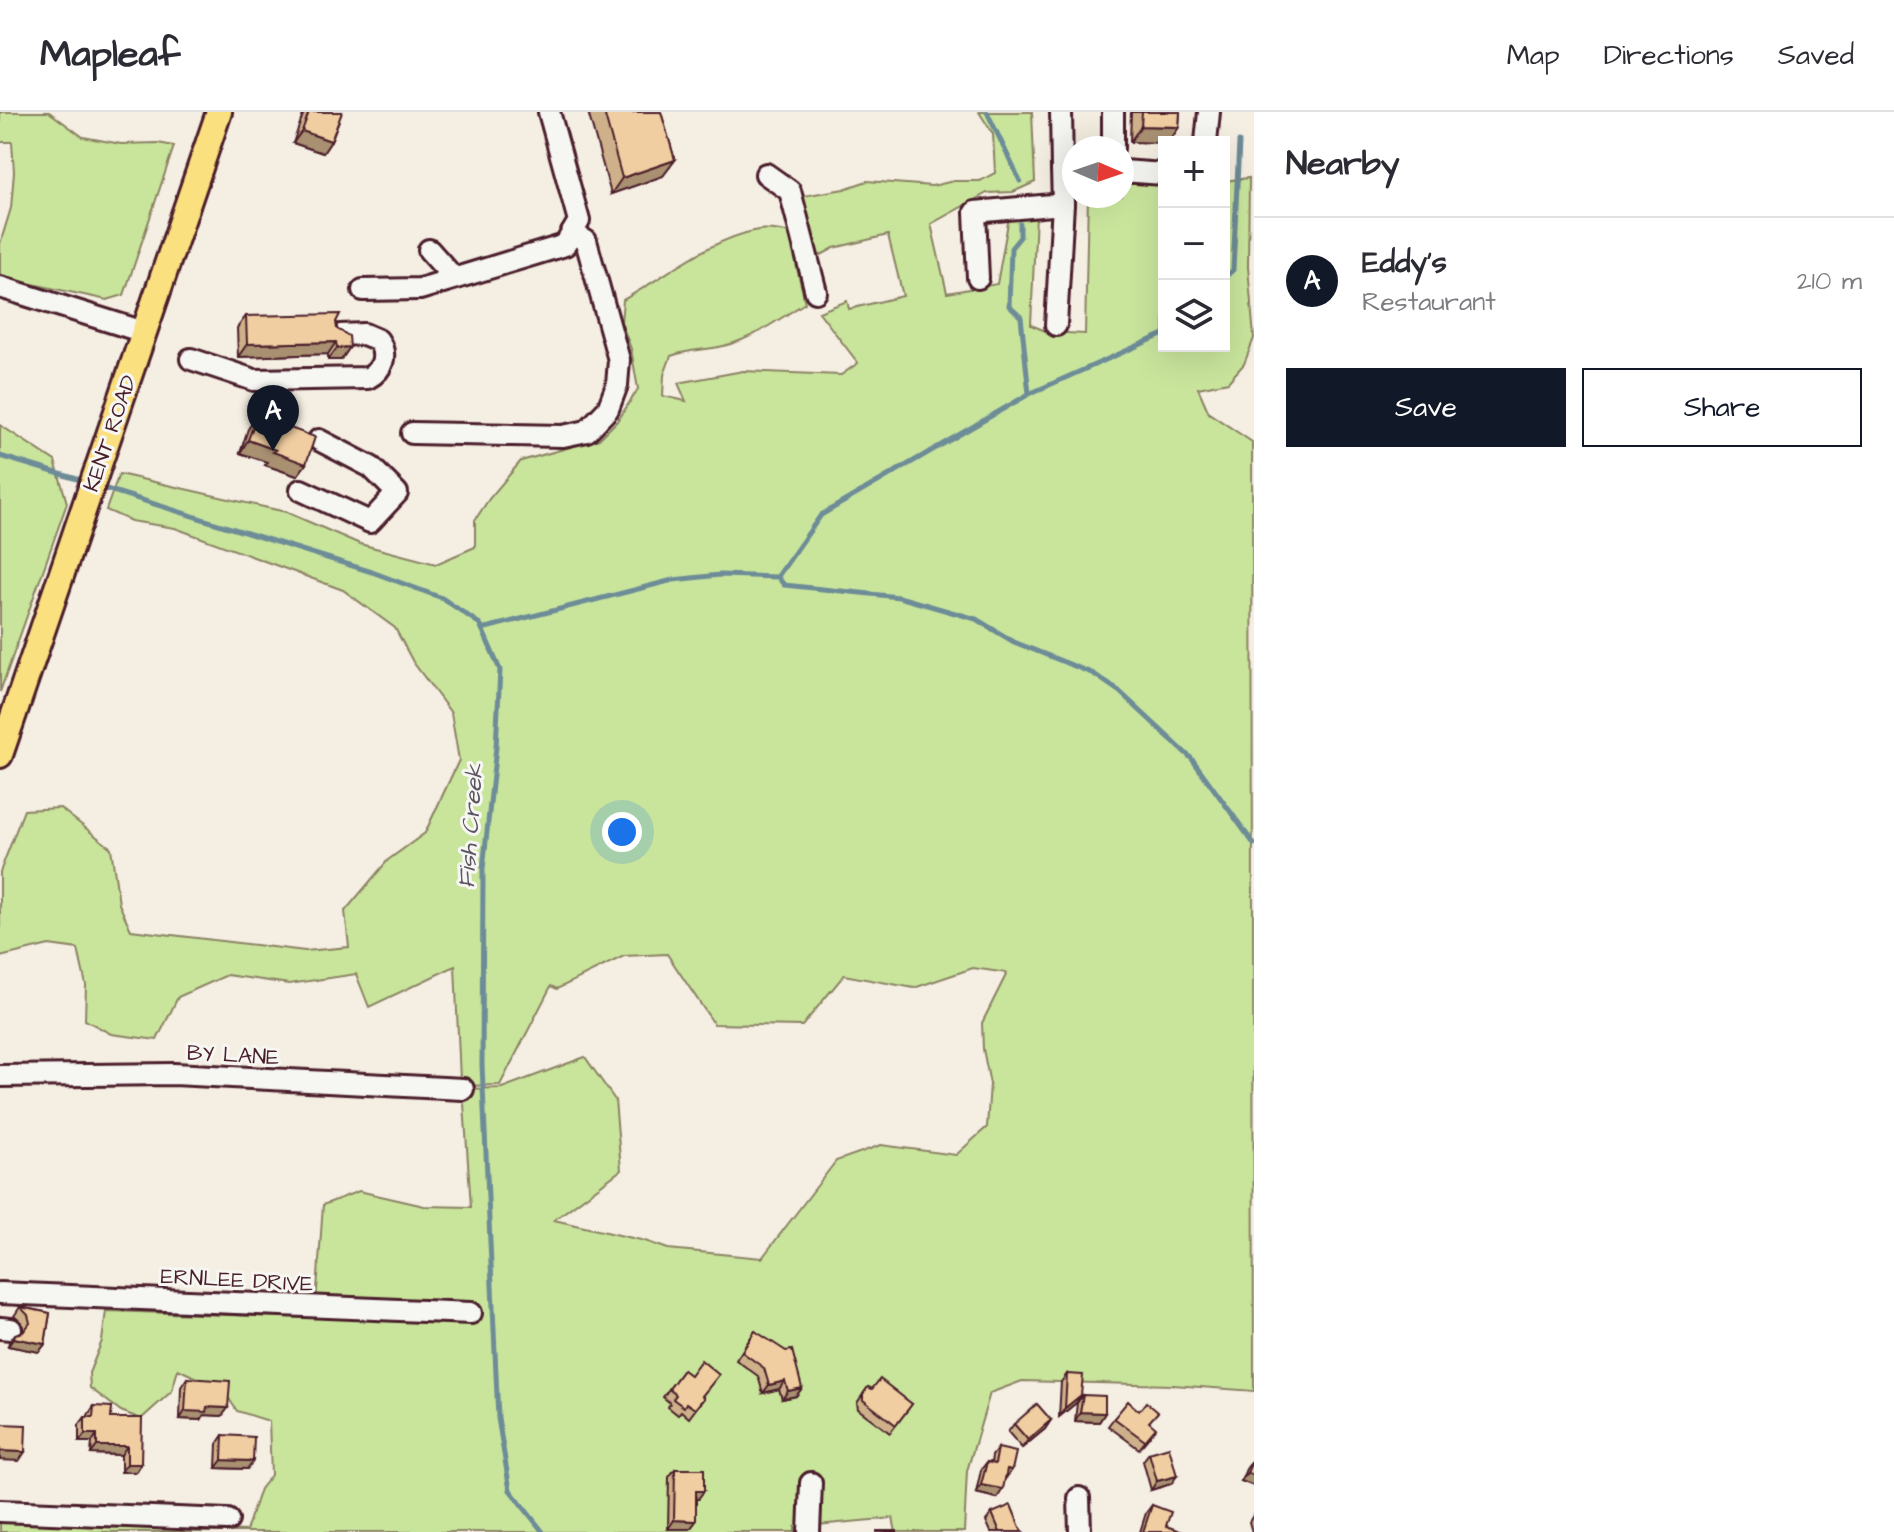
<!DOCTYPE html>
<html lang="en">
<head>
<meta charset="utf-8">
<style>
  body { margin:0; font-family:"Architects Daughter",sans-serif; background:#f7f7f7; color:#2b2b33 }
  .controls { position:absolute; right:24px; top:24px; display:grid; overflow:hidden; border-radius:0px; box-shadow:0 8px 32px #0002 }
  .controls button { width:72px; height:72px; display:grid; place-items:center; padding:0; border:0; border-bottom:2px solid #e1e1e2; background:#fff; color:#2b2b33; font:40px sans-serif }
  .compass { position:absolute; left:1062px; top:24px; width:72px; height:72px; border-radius:50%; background:#fff; box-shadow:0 8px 32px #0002; rotate:92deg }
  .you { position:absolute; left:622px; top:720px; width:28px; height:28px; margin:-20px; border:6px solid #fff; border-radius:50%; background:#1a73e8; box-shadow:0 0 0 12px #1a73e833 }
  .badge { display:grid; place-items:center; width:52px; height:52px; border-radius:50%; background:#111827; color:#fff; font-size:26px; font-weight:700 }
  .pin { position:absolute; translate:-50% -66px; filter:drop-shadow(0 2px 4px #0008) }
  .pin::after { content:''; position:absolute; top:42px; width:28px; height:24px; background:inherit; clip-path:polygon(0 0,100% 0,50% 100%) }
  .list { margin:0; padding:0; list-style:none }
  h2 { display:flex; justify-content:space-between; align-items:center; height:104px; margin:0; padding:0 32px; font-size:34px }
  h2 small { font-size:26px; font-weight:400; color:#7c7c81 }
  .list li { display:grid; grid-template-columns:52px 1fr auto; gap:24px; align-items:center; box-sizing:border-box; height:128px; padding:0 32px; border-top:2px solid #e1e1e2 }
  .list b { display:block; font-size:30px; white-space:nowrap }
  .list p { margin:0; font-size:26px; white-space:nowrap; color:#7c7c81 }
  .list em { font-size:26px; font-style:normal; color:#7c7c81 }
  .actions { display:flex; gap:16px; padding:24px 32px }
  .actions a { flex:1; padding:18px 0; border:2px solid #111827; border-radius:0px; text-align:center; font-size:28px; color:#111827 }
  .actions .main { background:#111827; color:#fff }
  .icon { flex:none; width:44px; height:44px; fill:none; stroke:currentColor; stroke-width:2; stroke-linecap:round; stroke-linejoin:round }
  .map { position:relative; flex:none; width:1254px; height:1420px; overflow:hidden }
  header { display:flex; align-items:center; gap:48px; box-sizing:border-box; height:112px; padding:0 40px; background:#fff; border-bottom:2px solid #e1e1e2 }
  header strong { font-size:38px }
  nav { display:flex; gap:44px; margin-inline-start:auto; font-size:28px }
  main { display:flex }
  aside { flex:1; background:#fff }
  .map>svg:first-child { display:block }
  .green { fill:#c9e59c; stroke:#8a8264; stroke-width:2 }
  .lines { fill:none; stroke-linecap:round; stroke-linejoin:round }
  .stream { stroke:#6d8c97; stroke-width:5 }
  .minor-casing { stroke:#4a1f2b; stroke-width:26 }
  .major-casing { stroke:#4a1f2b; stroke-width:30 }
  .minor { stroke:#f6f6f2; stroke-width:20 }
  .major { stroke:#fbe080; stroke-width:24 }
  .wall { fill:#ceb18a; stroke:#4a1f2b; stroke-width:2 }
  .shaded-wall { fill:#a89071; stroke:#4a1f2b; stroke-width:2 }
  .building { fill:#f0cea1; stroke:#4a1f2b; stroke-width:2 }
  .labels { text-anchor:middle; stroke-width:6; stroke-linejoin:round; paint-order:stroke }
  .street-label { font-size:22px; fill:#4a1f2b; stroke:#f6f6f2 }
  .water-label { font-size:24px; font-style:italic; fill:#5b5561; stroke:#f6f6f2 }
</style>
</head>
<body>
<header>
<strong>Mapleaf</strong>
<nav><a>Map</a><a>Directions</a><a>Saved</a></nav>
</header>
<main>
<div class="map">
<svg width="1254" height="1420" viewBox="0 0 1254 1420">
  <rect width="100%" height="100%" fill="#f5eee2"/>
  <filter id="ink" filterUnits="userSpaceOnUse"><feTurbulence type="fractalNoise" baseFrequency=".0125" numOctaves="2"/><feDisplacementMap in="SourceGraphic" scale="16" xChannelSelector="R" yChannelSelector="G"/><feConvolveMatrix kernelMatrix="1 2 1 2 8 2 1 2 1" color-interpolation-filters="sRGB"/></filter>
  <g filter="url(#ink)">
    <g class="green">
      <path d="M0,0H49L83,25L121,32L158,31L174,34L124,183L107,188L0,165V132L11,96L14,60L12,30H0Z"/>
      <path d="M979,0H1032L1035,70L1013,80L987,81L931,112L947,181L997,172L1009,105L1036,102L1031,213L1048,220L1085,222L1088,84H1122V72L1164,71V234H1224V69L1249,66L1248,155L1254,226L1244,252L1228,270L1198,276L1209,301L1252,330L1254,1279L1173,1273L1022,1269L990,1281L967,1359L964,1420H896L893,1406L795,1415V1420H0V1409L246,1419L260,1377L271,1363L269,1309L237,1299L224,1279L178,1257L172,1279L141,1307L121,1299L90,1276L89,1261L102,1229L106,1199L315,1206L323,1093L359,1079L424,1094L471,1095L463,977L502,976L585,945L615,988L621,1058L554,1108L645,1129L668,1137L762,1146L836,1049L881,1033L956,1043L987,1015L990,972L983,937L982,911L1007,861L973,856L914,876L844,863L802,914L714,912L667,842L624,844L557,877L551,874L500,973L463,974L460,968L455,854L369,895L356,862L289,872L227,863L178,885L157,928L111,922L85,908L86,873L78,837L49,833L0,845V760L24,698L60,696L111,736L119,792L131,818L305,839L349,835L345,799L388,748L425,721L459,648L451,601L413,550L395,516L343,478L175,416L131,409L106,398L119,362L286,400L360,432L436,452L475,435V408L489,387L521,349L599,327L618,308L638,277L631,237L621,210L623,188C667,164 707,128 758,118C767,116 779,119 789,120L805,191C779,207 756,225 727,233C707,239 692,236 671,244L664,263L663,284L686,289L678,271L743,259L841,263L858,251L819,200L847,189L849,197L903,184L888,123L834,136L814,147L797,85L844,77L867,69L932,74L954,69H980L995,61L993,22Z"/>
      <path d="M0,313L55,349L67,391L0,580Z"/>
    </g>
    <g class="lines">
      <g class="stream">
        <path d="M987,0L1020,69"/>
        <path d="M1020,112V125L1011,136L1009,194L1021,205L1029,282"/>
        <path d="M1224,166L1233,158L1239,30"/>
        <path d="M0,344L87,370"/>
        <path d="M100,375L372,460L442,486L480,512L500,558L496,635L483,757L482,953L498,1306L510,1378L543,1420"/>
        <path d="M778,464L821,403L1029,282L1164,222"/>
        <path d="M482,517L673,468L720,463L778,465L784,473L899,485L976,507L1014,530L1094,562L1120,580L1192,647L1254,732"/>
      </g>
      <defs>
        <g id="minor">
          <path d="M1061,0L1062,57"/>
          <path d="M1113,0V36"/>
          <path d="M1206,30L1209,0"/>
          <path d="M1122,59L1164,62"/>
          <path d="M766,62L790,79L816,180"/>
          <path d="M429,138L454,166"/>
          <path d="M978,166L975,100L1063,92L1062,57H1074"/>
          <path d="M0,175L144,220"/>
          <path d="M363,178L420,177L565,133L579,109L549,0"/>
          <path d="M1056,213L1063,92"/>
          <path d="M191,247L254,268L368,266C383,258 388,243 378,228L364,222L340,223"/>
          <path d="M412,321L563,324L587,319L608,297L617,273L619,248L586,129L572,121"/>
          <path d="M301,378L370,410L397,381L371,355L319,328"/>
          <path d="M0,964L174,962L463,977"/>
          <path d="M0,1181L471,1201"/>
          <path d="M0,1216L11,1217"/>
          <path d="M1079,1386L1080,1420"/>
          <path d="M0,1399L228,1408"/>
          <path d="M809,1420L811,1371"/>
        </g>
        <path id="major" d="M0,643L219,0"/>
      </defs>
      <use href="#minor" class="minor-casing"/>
      <use href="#major" class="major-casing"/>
      <use href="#minor" class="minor"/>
      <use href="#major" class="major"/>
    </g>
    <g class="wall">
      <path d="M304,0H342L331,29L323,41L293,31Z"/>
      <path d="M588,0H661L675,48L663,64L611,82Z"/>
      <path d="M1131,0H1180L1179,15L1169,30H1130Z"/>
      <path d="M246,204L336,210L337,217L350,235L341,248H328V242L238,245L237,216Z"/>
      <path d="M257,304L306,352L297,364L265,353L267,350L240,341L248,317Z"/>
      <path d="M20,1195L50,1201L45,1232L39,1240L8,1234L9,1230L15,1222L24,1219L22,1211L14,1204Z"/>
      <path d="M755,1219L802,1276L796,1284L782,1287L779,1277L763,1281L758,1264L736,1248Z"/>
      <path d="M683,1258L704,1286L689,1306L681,1299L678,1303L668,1295L670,1291L663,1285Z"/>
      <path d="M1067,1262L1076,1291L1059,1305L1061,1270Z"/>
      <path d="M187,1266L228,1296L222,1304L204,1303L201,1308L180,1307L181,1275Z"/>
      <path d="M868,1275L872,1277L912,1292L890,1321L858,1297L857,1291Z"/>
      <path d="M1083,1283L1105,1301L1099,1310L1075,1309L1077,1291Z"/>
      <path d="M94,1294L111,1306L141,1352L136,1360H121V1343L91,1342L92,1330H79V1313L85,1305H88V1303Z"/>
      <path d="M1114,1306L1150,1311V1324L1139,1337L1108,1314Z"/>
      <path d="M1051,1308L1045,1317L1022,1336L1008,1320L1014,1312Z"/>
      <path d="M223,1323L253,1349L247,1357L216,1356L217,1332Z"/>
      <path d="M998,1336L1006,1366H1005L997,1386L976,1381L981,1358L987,1350L991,1351L992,1344Z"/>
      <path d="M1149,1341L1171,1372L1151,1378L1143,1349Z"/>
      <path d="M1252,1349L1254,1374L1241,1369L1246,1357Z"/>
      <path d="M675,1357L698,1387H696V1409L690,1417H668L669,1365Z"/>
      <path d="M1152,1393L1166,1414L1179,1420H1140L1146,1401Z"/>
      <path d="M992,1401L1022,1420H991L986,1409Z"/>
      <path d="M1254,1402V1420H1252L1249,1410Z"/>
    </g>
    <g class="shaded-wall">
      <path d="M1141,14L1179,15L1169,30H1164V31L1130,30Z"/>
      <path d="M302,19L331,29L323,41L293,31Z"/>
      <path d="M675,48L663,64L611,82L622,66Z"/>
      <path d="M336,230L328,242L238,245L247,232Z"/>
      <path d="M350,235L341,248H328L337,236Z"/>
      <path d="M248,328L276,338L306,352L297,364L265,353L267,350L240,341Z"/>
      <path d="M14,1226L45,1232L39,1240L8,1234Z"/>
      <path d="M785,1269L779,1277L763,1281L769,1273Z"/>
      <path d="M802,1276L796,1284L782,1287L788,1279Z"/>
      <path d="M1081,1283L1076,1291L1059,1305L1065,1296Z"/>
      <path d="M207,1295L228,1296L222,1304L204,1303L201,1308L180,1307L185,1299Z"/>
      <path d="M1080,1300L1105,1301L1099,1310L1075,1309Z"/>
      <path d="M1051,1308L1045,1317L1022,1336L1028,1328Z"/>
      <path d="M85,1322H97L92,1330H79Z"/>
      <path d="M97,1334H127L121,1343L91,1342Z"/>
      <path d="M0,1339L25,1340L19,1349L0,1348Z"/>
      <path d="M222,1348L253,1349L247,1357L216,1356Z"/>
      <path d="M127,1352H141L136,1360H121Z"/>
      <path d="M1007,1357L1012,1358L1006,1366L1001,1365Z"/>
      <path d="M1247,1361L1254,1363V1374L1241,1369Z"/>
      <path d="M1177,1364L1171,1372L1151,1378L1157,1369Z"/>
      <path d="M981,1373L1003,1377L997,1386L976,1381Z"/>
      <path d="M696,1379H704L698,1387H690Z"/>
      <path d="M674,1408L696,1409L690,1417H668Z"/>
    </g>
    <g class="building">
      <path d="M309,0H342L331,29L302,19Z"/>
      <path d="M604,0H661L675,48L622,66Z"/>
      <path d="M1142,0H1180L1179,15L1141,14Z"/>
      <path d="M340,202L336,210L337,217L349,224L350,235L337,236L336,230L247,232L246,204Z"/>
      <path d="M257,304L315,325L306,352L273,340L276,338L248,328Z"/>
      <path d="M20,1195L50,1201L45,1232L14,1226L15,1222L23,1220L30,1211L28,1203Z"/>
      <path d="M755,1219L786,1239L792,1238L802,1276L788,1279L785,1269L769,1273L764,1256L742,1240Z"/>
      <path d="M701,1248L719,1263L702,1284L704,1286L695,1297L686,1291L684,1295L673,1287L676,1283L669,1277L683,1258L690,1263Z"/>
      <path d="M1067,1262L1083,1263L1081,1283L1065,1296Z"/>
      <path d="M187,1266L230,1269L228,1296L207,1295L206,1300L185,1299Z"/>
      <path d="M880,1267L912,1292L896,1313L863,1288V1282L868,1275L872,1277Z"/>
      <path d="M1083,1283L1105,1284V1301L1080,1300Z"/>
      <path d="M1128,1289L1139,1299L1146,1290L1158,1300L1149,1310L1156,1316L1145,1329L1114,1306Z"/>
      <path d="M1037,1292L1051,1308L1028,1328L1014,1312Z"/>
      <path d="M94,1294L112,1295L111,1306H142L141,1352H127V1334H97V1322H85V1305H93Z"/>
      <path d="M0,1312L26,1313L25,1340L0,1339Z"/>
      <path d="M223,1323L254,1325L253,1349L222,1348Z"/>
      <path d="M1169,1335L1177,1364L1157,1369L1149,1341Z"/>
      <path d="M998,1336L1016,1340L1012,1358L1007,1357L1003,1377L981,1373L987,1350L995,1352Z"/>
      <path d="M1252,1349L1254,1350V1363L1247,1361Z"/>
      <path d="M675,1357H704V1379H696V1409L674,1408Z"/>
      <path d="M1011,1393L1022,1420H1000L992,1401Z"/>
      <path d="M1152,1393L1171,1400L1166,1414L1180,1419L1179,1420H1143Z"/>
      <rect x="877" y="1419" width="20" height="1"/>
    </g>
  </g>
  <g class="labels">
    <g class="street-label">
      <text transform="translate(109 321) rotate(-71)" y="8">KENT ROAD</text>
      <text transform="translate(233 942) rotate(3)" y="8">BY LANE</text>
      <text transform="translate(237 1167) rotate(3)" y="8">ERNLEE DRIVE</text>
    </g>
    <g class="water-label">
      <text transform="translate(470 714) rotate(-86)" y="8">Fish Creek</text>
    </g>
  </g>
</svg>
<div class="controls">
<button>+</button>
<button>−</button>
<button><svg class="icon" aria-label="layers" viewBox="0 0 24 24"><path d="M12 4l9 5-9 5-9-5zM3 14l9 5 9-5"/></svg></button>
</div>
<svg class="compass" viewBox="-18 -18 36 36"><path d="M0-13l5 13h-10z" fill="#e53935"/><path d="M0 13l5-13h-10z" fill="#7c7c81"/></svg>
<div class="you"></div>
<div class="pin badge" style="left:273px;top:339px">A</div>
</div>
<aside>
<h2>Nearby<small></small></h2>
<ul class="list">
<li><span class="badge">A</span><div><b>Eddy's</b><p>Restaurant</p></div><em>210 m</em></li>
</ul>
<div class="actions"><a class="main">Save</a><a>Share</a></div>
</aside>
</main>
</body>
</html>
